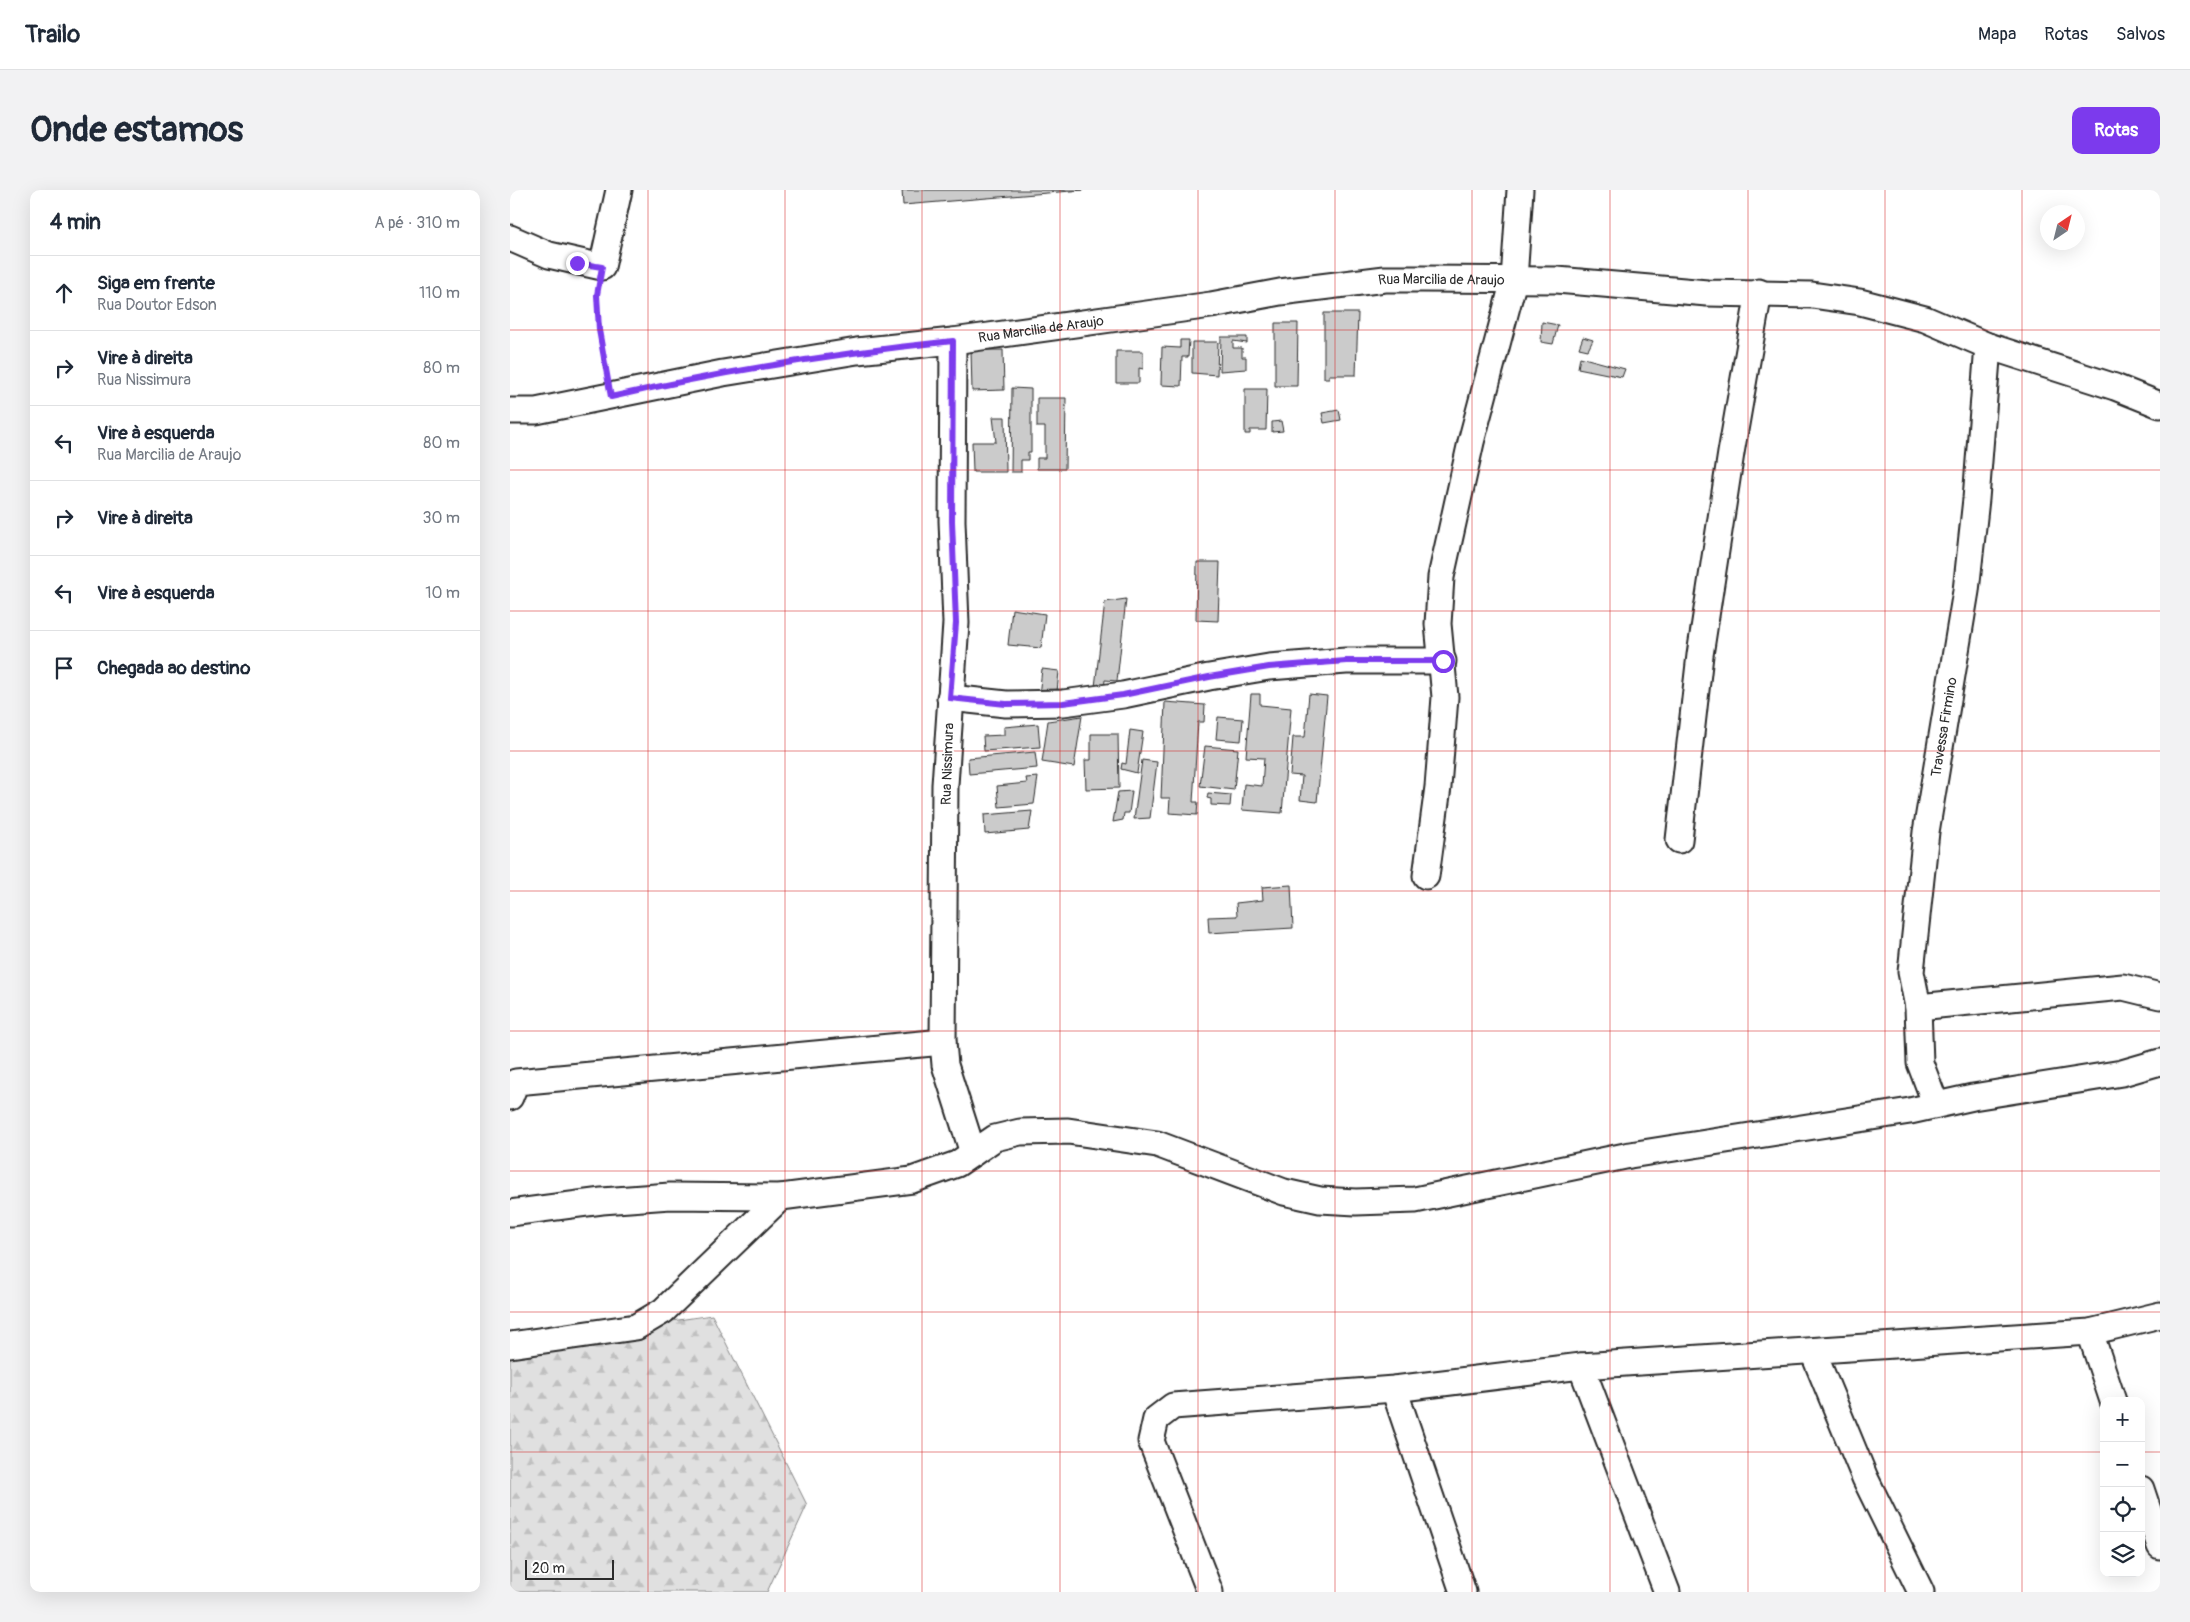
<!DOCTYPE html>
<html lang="pt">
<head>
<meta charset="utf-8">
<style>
  body { margin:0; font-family:Pangolin,sans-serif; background:#f2f2f3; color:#1f2937 }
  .controls { position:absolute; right:15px; bottom:15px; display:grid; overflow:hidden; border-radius:10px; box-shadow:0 5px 20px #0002 }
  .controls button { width:45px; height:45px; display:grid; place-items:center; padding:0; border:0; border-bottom:1px solid #e0e1e3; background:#fff; color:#1f2937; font:25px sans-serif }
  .compass { position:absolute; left:1530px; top:15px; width:45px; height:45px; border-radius:50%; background:#fff; box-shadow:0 5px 20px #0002; rotate:35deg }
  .scale { position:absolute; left:15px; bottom:12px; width:89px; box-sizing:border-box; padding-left:5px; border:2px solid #2b2b2b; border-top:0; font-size:14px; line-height:18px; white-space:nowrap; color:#2b2b2b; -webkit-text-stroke:4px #fff; paint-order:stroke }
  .stop { position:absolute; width:15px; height:15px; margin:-11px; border:4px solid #7c3aed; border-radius:50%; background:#fff }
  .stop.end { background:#7c3aed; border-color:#fff; box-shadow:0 1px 5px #0008 }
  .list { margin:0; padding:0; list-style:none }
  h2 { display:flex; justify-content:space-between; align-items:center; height:65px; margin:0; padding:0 20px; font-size:21px }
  h2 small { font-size:16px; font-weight:400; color:#747a83 }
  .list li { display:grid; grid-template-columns:32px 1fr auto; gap:15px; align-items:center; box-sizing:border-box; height:75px; padding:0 20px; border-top:1px solid #e0e1e3 }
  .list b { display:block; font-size:19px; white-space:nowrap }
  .list p { margin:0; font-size:16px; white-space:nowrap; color:#747a83 }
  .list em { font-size:16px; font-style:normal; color:#747a83 }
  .icon { flex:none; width:28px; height:28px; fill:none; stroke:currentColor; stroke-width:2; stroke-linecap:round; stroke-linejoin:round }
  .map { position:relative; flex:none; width:1650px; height:1402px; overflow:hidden; border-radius:10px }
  header { display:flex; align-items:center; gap:30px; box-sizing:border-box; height:70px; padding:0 25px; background:#fff; border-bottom:1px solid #e0e1e3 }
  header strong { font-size:24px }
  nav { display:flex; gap:28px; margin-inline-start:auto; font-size:18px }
  .intro { display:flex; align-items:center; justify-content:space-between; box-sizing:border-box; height:120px; padding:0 30px }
  h1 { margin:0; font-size:35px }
  .button { padding:12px 22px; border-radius:10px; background:#7c3aed; color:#fff; font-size:18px; font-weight:700 }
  main { display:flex; gap:30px; padding:0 30px }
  aside { flex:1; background:#fff; border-radius:10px; box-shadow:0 5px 20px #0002 }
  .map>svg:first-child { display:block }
  .forest { fill:url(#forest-firs); stroke:#868686 }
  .building { fill:#cbcbcb; stroke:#2b2b2b }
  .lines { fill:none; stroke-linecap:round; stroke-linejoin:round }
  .minor-casing { stroke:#2b2b2b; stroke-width:29 }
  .path { stroke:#2b2b2b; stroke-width:3; stroke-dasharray:5 4; stroke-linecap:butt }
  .minor { stroke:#fff; stroke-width:25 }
  .route { stroke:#7c3aed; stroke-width:6 }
  .grid { fill:none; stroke:#d62828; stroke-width:1; stroke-opacity:0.55 }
  .labels { text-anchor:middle; stroke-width:4; stroke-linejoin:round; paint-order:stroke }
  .street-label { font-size:14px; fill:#2b2b2b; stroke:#fff }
</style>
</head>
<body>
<header>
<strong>Trailo</strong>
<nav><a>Mapa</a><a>Rotas</a><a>Salvos</a></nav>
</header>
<div class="intro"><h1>Onde estamos</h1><a class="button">Rotas</a></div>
<main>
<aside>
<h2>4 min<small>A pé · 310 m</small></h2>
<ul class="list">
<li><svg class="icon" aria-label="ahead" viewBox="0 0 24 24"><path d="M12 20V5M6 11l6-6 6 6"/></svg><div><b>Siga em frente</b><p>Rua Doutor Edson</p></div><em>110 m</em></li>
<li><svg class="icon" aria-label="right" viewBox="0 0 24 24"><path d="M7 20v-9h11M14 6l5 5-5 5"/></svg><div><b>Vire à direita</b><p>Rua Nissimura</p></div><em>80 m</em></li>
<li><svg class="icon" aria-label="left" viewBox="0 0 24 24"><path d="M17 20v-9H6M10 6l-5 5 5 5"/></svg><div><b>Vire à esquerda</b><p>Rua Marcilia de Araujo</p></div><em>80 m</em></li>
<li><svg class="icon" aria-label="right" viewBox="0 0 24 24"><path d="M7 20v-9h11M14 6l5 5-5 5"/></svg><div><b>Vire à direita</b></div><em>30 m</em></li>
<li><svg class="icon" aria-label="left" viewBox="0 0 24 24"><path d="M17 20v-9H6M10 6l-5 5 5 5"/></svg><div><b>Vire à esquerda</b></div><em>10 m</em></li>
<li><svg class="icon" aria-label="arrive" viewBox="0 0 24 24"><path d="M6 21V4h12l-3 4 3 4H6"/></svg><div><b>Chegada ao destino</b></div></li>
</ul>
</aside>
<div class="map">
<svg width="1650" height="1402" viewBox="0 0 1650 1402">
  <defs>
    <pattern id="forest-firs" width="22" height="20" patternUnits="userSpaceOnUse" patternTransform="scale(1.25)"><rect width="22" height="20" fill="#e0e0e0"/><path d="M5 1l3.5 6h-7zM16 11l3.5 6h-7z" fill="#c0c0c0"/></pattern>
  </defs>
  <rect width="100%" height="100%" fill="#fff"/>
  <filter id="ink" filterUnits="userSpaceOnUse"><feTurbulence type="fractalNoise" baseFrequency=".02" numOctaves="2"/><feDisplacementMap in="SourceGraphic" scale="10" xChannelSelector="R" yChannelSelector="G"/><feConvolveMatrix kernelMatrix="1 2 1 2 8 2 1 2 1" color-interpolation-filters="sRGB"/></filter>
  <g filter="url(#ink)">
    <path class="forest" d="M202,1125L297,1315L257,1402H0V1155Z"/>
    <g class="building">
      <path d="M392,0H573L393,15Z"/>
      <path d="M814,123H848L846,185H819V188H814Z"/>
      <path d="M1032,132L1048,135L1043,154L1031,152Z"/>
      <path d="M765,133H788L787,196H765Z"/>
      <path d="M711,147H737V153L723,151V158H732V167H736V179L710,181Z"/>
      <path d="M1073,147L1083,150L1078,160L1069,158Z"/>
      <path d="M670,150H679L678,167H672L671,196L651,195L652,157L670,158Z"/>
      <path d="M682,152H708L707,185L682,183Z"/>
      <path d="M461,160H493L494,200L462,201Z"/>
      <path d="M606,161H633V179L629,178V193H606Z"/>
      <path d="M1070,167L1115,179L1112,187L1068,178Z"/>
      <path d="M502,198L521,199V262H518V270H511V282H501Z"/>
      <path d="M735,199H757L756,240H740V244H735Z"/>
      <path d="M527,208H556L555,279H527V268H535V237H527Z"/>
      <path d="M829,220L831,230L814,233L812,223Z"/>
      <path d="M483,227H495L496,282H463L462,252H486Z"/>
      <path d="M771,231L773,241L762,242V232Z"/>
      <path d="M687,372H710L708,431L686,430Z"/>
      <path d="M616,409L607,491L595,490L594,499L585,497L595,412Z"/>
      <path d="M502,419L535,424L531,458L498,455Z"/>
      <path d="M532,479L549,481L547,502L529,506Z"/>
      <path d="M741,504H750V515L781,518L772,623L732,620L734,594L752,596L754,568L736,567Z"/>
      <path d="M799,504L817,506L807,612L790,610L792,586L780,585L783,547H795Z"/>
      <path d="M655,512L695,515L694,532H688L683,612H688L687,625L659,623L660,608H651Z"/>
      <path d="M572,526L564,577L532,572L538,531Z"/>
      <path d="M708,527L733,529L731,551L706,549Z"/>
      <path d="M528,534L530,557L474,561L473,546L494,545V537Z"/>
      <path d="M620,540L633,542L627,583L611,579L612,573L616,574Z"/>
      <path d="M581,544H608L609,598L576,599L575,570H581Z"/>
      <path d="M695,556L728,559L724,600L690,596Z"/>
      <path d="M525,562L527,578L459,584L458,568Z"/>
      <path d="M632,570L647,572L640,628L624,629Z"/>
      <path d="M528,587L524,614L489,617L487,596L517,593L516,588Z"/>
      <path d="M622,601L619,623H614L613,630L603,632L608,602Z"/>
      <path d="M698,603L721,605L720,616L701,615V609L697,608Z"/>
      <path d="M522,621L519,640L475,644L474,625Z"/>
      <path d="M781,695L783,738L699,743L698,727L727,726L726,713L753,710L752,697Z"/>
    </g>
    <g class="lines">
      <defs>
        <g id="minor">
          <path d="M0,48L39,65L92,77L109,0"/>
          <path d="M443,151L442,331L446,433L435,595L433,852L435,875L463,963"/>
          <path id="s1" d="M0,221H26L213,183L347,161L443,151L701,115L770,102L875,89H912L1047,90L1197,103L1302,105L1350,112L1415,129L1478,156L1605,197L1650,215"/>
          <path d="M440,508L496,514L553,513L613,505L699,487L759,477L836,471H933"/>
          <path d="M1169,650L1190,465L1221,263L1249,102"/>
          <path d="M916,686L928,597L935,507L928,434L931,387L961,252L1004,90L1010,0"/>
          <path d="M1408,817L1613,797L1650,806"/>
          <path d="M0,907L6,892L433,852"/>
          <path id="s2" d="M1426,915L1410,873L1408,817L1401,782L1416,642L1456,401L1466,309L1478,156"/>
          <path d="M0,1023L92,1011L160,1006L271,1007L402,990L447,974L485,948L510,942L558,941L647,954L774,1002L810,1010L846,1012L905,1010L1120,965L1400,921L1463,907L1612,883L1650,872"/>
          <path d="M1580,1142L1603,1211"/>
          <path d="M0,1155L126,1137L153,1121L271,1007"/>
          <path d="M1303,1162L1355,1288L1411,1402"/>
          <path d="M1071,1176L1157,1402"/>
          <path d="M884,1199L953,1402"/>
          <path d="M1631,1299L1650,1356"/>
          <path d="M700,1402L641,1251L646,1229L663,1216L884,1199L1071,1176L1580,1142L1650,1125"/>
        </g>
      </defs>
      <use href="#minor" class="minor-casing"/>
      <path class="path" d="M87,104L89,140L96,180"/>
      <use href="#minor" class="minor"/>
    </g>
  </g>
  <g class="lines" filter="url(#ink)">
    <path class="route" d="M67,73L92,77L87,105L89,140L101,207C214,181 327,163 443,151L442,331L446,433L440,508L496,514L553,513L613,505L699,487L759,477L836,471H933"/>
  </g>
  <path class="grid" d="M138,0V1402M275,0V1402M412,0V1402M550,0V1402M688,0V1402M825,0V1402M962,0V1402M1100,0V1402M1238,0V1402M1375,0V1402M1512,0V1402M0,140H1650M0,280H1650M0,421H1650M0,561H1650M0,701H1650M0,841H1650M0,981H1650M0,1122H1650M0,1262H1594M1631,1262H1650"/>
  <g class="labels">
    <g class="street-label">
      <text dy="5" stroke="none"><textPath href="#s1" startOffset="942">Rua Marcilia de Araujo</textPath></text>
      <text dy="5" stroke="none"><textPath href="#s1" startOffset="538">Rua Marcilia de Araujo</textPath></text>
      <text dy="5" stroke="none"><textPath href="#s2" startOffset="384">Travessa Firmino</textPath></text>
      <text transform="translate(437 574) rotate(-88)" y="5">Rua Nissimura</text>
    </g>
  </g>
</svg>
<div class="controls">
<button>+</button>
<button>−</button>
<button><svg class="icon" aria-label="locate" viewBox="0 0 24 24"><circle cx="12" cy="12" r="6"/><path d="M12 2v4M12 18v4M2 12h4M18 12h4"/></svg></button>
<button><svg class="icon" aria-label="layers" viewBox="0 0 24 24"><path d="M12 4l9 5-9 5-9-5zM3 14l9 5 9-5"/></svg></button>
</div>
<svg class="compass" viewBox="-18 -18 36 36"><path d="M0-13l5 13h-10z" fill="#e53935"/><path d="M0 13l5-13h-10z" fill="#747a83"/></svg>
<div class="scale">20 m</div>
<div class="stop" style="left:933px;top:471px"></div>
<div class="stop end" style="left:67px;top:73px"></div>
</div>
</main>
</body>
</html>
